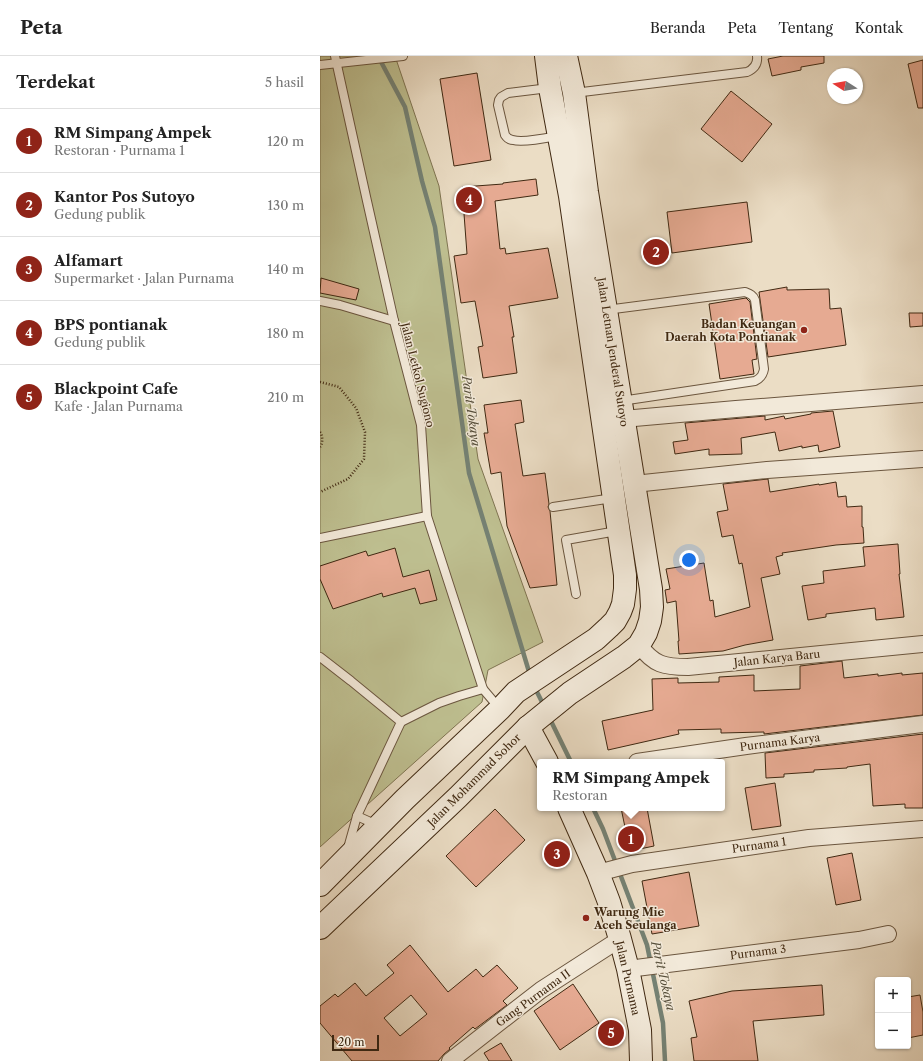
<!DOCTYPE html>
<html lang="id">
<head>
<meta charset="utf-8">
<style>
  body { margin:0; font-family:"Libre Caslon Text",serif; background:#f2f2f2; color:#222 }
  .controls { position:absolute; right:12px; bottom:12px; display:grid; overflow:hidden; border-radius:4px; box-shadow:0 1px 3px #0004 }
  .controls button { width:36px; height:36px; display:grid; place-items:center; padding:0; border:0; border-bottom:1px solid #e0e0e0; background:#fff; color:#222; font:20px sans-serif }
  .compass { position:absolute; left:507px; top:12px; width:36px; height:36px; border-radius:50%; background:#fff; box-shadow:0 1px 3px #0004; rotate:281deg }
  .scale { position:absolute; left:12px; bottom:10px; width:47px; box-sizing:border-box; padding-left:4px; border:2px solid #402912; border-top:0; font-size:11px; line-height:14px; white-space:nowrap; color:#402912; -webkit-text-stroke:3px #f2e9d9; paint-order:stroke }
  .you { position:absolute; left:369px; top:504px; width:14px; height:14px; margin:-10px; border:3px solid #fff; border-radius:50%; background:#1a73e8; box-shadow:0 0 0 6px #1a73e833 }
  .badge { display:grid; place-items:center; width:26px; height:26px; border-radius:50%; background:#8f2418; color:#fff; font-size:13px; font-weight:700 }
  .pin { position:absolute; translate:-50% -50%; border:2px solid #fff; box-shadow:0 1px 4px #0006 }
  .popup { position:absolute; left:217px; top:703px; width:188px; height:52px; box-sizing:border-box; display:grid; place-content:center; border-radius:4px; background:#fff; filter:drop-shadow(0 1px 3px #0005); font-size:13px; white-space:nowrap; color:#767676 }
  .popup b { font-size:15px; color:#222 }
  .popup::after { content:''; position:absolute; left:50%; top:100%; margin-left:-8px; border:8px solid transparent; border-top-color:#fff }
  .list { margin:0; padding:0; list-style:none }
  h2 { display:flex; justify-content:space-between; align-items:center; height:52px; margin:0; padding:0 16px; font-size:17px }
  h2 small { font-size:13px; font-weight:400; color:#767676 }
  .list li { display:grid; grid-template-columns:26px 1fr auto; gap:12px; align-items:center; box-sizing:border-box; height:64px; padding:0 16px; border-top:1px solid #e0e0e0 }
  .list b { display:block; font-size:15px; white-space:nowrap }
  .list p { margin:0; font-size:13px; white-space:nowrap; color:#767676 }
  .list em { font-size:13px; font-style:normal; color:#767676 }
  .map { position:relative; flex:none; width:603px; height:1005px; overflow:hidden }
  header { display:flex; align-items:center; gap:24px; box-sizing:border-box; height:56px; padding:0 20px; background:#fff; border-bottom:1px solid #e0e0e0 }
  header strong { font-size:19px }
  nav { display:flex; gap:22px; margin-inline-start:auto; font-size:14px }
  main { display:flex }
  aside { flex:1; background:#fff }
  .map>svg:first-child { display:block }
  .green { fill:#bebf90; stroke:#7f7451 }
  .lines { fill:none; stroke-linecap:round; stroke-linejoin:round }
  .stream { stroke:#758173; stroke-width:4.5 }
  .building { fill:#e6aa92; stroke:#402912; fill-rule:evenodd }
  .lane-casing { stroke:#6b563f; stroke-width:10 }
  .street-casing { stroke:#6b563f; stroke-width:18 }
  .secondary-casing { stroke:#402912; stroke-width:24 }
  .path { stroke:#402912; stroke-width:2.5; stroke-dasharray:1 2; stroke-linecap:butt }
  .lane { stroke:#f2e9d9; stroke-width:8 }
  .street { stroke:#f2e9d9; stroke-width:16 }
  .secondary { stroke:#f2e9d9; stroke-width:22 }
  .poi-dot { fill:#8f2418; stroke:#f2e9d9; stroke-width:1.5 }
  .labels { text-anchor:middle; stroke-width:3; stroke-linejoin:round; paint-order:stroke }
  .poi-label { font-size:11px; font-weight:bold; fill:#402912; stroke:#f2e9d9; text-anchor:end }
  .street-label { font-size:11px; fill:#402912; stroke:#f2e9d9 }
  .water-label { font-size:12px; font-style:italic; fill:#564e3a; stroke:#f2e9d9 }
</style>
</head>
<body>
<header>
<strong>Peta</strong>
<nav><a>Beranda</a><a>Peta</a><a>Tentang</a><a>Kontak</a></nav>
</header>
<main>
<aside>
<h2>Terdekat<small>5 hasil</small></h2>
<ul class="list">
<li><span class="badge">1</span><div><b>RM Simpang Ampek</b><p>Restoran · Purnama 1</p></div><em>120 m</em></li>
<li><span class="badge">2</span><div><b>Kantor Pos Sutoyo</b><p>Gedung publik</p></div><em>130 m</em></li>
<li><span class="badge">3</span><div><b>Alfamart</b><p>Supermarket · Jalan Purnama</p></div><em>140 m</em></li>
<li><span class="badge">4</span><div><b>BPS pontianak</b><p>Gedung publik</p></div><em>180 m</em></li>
<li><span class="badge">5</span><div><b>Blackpoint Cafe</b><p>Kafe · Jalan Purnama</p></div><em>210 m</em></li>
</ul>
</aside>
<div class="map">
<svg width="603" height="1005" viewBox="0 0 603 1005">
  <rect width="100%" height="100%" fill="#ebddc5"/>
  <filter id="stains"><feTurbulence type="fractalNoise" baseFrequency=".005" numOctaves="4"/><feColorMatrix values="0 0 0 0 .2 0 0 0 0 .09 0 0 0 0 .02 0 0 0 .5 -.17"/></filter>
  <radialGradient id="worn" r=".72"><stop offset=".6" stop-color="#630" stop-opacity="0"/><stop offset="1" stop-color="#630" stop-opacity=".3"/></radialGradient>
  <path class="green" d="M0,0H75L119,130L158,403L223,586L168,614L162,646L0,791Z"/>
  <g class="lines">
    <g class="stream">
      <path d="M59,2L85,51L102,125L115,171L149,417L210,619"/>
      <path d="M214,630L224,650"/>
      <path d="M229,661L251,706"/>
      <path d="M273,752L283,773L327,889L343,967L345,1005"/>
    </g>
  </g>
  <g class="building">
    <path d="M463,0H504V7L481,11V14L452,20L448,3Z"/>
    <path d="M603,4V52H598L588,8Z"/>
    <path d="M157,17L171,104L134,110L120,23Z"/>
    <path d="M411,35L452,68L422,106L381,73Z"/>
    <path d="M216,123L218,139L175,145L180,193L185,192L186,198L228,192L238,242L189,250L194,281H192L197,317L163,322L158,291L163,290L155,245L141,247L134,200L147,198L142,131L183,128V127Z"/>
    <path d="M427,146L432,186L352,197L347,156Z"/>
    <path d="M1,222L39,233L36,244L0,237Z"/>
    <path d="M467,231V234L509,233L510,253L521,252L526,289L448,301L439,236Z"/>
    <path d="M426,242L430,246L437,303L432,304L434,318L400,323L389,248Z"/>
    <path d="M589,257H603V270L590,271Z"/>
    <path d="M201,344L204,366L195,368L203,420L225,417L229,448L228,451L230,455L237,529L210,532L187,470L181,416L171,418L164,377H168L164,349Z"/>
    <path d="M513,355L520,391L499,396L498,389L482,392V390L459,395L455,376L421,382L422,398L389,399V393L355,398L353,386L368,384L365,367L445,360V364L464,360L465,363L491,358V357Z"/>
    <path d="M448,423L450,436L499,428V429L516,426L518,441L526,440L527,451L542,450V471H543L544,487L516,489L462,497L463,499L456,501L460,518L441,522L453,584L425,589L403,595L359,598L358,585H359L356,545L347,547L345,534L350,533L346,513L384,507L390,545L393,544L395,561L430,551L422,507L419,508L413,479L402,481L397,456L408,454L403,428Z"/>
    <path d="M578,488L580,518H579L584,561L556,564L555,552L506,558V561L488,564L482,530L504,527L503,515L545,510L543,491Z"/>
    <path d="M75,492L83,521L109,514L117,544L100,548L95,532L63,541L62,537L13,553L0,523V510L46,495L48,500Z"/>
    <path d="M522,605L524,622L558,618V620L582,617V619L603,617V659L444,678V676L401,677V673L358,674L359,678L288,694L282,665L333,654L332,623L358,622V627L399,626V621L434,619V635L480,633V610Z"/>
    <path d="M603,678V752H585V748L553,750L550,708L527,711V712L494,714V716L464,718V721L446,722L445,697Z"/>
    <path d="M455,727L461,770L432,774L425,732Z"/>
    <path d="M301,752H327L334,790L310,795Z"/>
    <path d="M175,753L205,784L156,831L126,800Z"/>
    <path d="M532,797L541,844L516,849L507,802Z"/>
    <path d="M369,816L379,870L332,878L322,825Z"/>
    <path d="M90,889L128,936L156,913L163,921L177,909L198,932L183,945L187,949L155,973L153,971L129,992L130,993L124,998L118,1005H32L0,967V950L15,938L18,941L35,927L46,940L74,917L67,909ZM91,939L107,958L80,980L64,962Z"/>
    <path d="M253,928L279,967L240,994L214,955Z"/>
    <path d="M502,929L504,959L433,965L438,1005H374L371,982L377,981L369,945L412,935Z"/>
    <path d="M600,939L603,956V979L588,982V941Z"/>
    <path d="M181,987L192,1005H169L164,997Z"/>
  </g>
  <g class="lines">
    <defs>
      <g id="lane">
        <path d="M15,0L47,145L74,265L101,369L107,460L163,633L180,653"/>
        <path d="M0,9L83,0"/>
        <path d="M229,32L188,37L181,41L179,44L178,49L185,79C187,82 189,84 193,84C203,87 227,82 238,80"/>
        <path d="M254,37L427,16C434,13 438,8 437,0"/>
        <path d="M0,245L20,249L74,265"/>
        <path d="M286,254L425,236C430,238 433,239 435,244L444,313C443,319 441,322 435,325L301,345"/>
        <path d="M233,451L293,442"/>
        <path d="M0,482L107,460"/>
        <path d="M256,538L246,484L297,475"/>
        <path d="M0,601L31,625L81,666L37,760L28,792"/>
        <path d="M81,666L119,647L139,640L163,633"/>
        <path d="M37,760L57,769"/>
      </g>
      <g id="street">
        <path d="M303,363L416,353L603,338"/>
        <path d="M314,428L447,414L603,403"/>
        <path d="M319,589C334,609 344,611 368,611L603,588"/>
        <path d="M317,706L426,690L603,668"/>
        <path d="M278,817L312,808L489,782L603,773"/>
        <path d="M308,913L539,884L568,878"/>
        <path d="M130,1005L221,934L300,883"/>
      </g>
      <g id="secondary">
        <path d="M208,671L227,706"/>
        <path d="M249,752L278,817L289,846L300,883L308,913L320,974L321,1005"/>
        <path d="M0,829L85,743L180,653L196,636L276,583L289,571L295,565L300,556L303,548L305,533V519L250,140L230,32L226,0"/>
        <path d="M0,872L138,741L208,671L250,637L304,601L319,589L326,577L330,565L332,551L331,533L267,136L254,37L246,0"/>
      </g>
    </defs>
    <use href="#lane" class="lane-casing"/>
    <use href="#street" class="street-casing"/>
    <use href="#secondary" class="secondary-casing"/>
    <g class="path">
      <path d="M0,326L19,331L36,352L45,376L44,403L28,423L0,436"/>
      <path d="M0,376C3,380 3,387 0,391"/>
    </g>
    <use href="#lane" class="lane"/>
    <use href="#street" class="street"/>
    <use href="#secondary" class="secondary"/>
  </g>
  <g class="poi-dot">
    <circle cx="484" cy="274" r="4"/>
    <circle cx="266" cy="862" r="4"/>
  </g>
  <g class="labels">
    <g class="poi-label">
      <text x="476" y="272">Badan Keuangan<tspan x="476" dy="13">Daerah Kota Pontianak</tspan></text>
      <text x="274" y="860" text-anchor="start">Warung Mie<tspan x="274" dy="13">Aceh Seulanga</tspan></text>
    </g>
    <g class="street-label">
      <text transform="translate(293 296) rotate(81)" y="4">Jalan Letnan Jenderal Sutoyo</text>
      <text transform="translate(98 319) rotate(76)" y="4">Jalan Letkol Sugiono</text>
      <text transform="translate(457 602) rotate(-6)" y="4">Jalan Karya Baru</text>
      <text transform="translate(460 686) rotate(-7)" y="4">Purnama Karya</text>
      <text transform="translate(154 724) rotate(-45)" y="4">Jalan Mohammad Sohor</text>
      <text transform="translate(439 789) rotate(-8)" y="4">Purnama 1</text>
      <text transform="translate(438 896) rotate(-7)" y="4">Purnama 3</text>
      <text transform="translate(308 922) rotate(77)" y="4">Jalan Purnama</text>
      <text transform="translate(213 942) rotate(-36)" y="4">Gang Purnama II</text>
    </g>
    <g class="water-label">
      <text transform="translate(151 355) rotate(82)" y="4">Parit Tokaya</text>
      <text transform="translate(343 920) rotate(77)" y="4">Parit Tokaya</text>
    </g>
  </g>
  <rect width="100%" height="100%" filter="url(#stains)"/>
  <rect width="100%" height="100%" fill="url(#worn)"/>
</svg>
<div class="controls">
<button>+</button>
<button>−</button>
</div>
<svg class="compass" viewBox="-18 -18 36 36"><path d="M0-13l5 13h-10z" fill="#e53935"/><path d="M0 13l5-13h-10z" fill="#767676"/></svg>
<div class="scale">20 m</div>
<div class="you"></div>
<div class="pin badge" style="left:311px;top:783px">1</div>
<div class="popup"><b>RM Simpang Ampek</b>Restoran</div>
<div class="pin badge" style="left:336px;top:196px">2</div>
<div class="pin badge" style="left:237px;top:798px">3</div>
<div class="pin badge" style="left:149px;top:144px">4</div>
<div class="pin badge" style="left:291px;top:977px">5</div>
</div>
</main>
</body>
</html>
